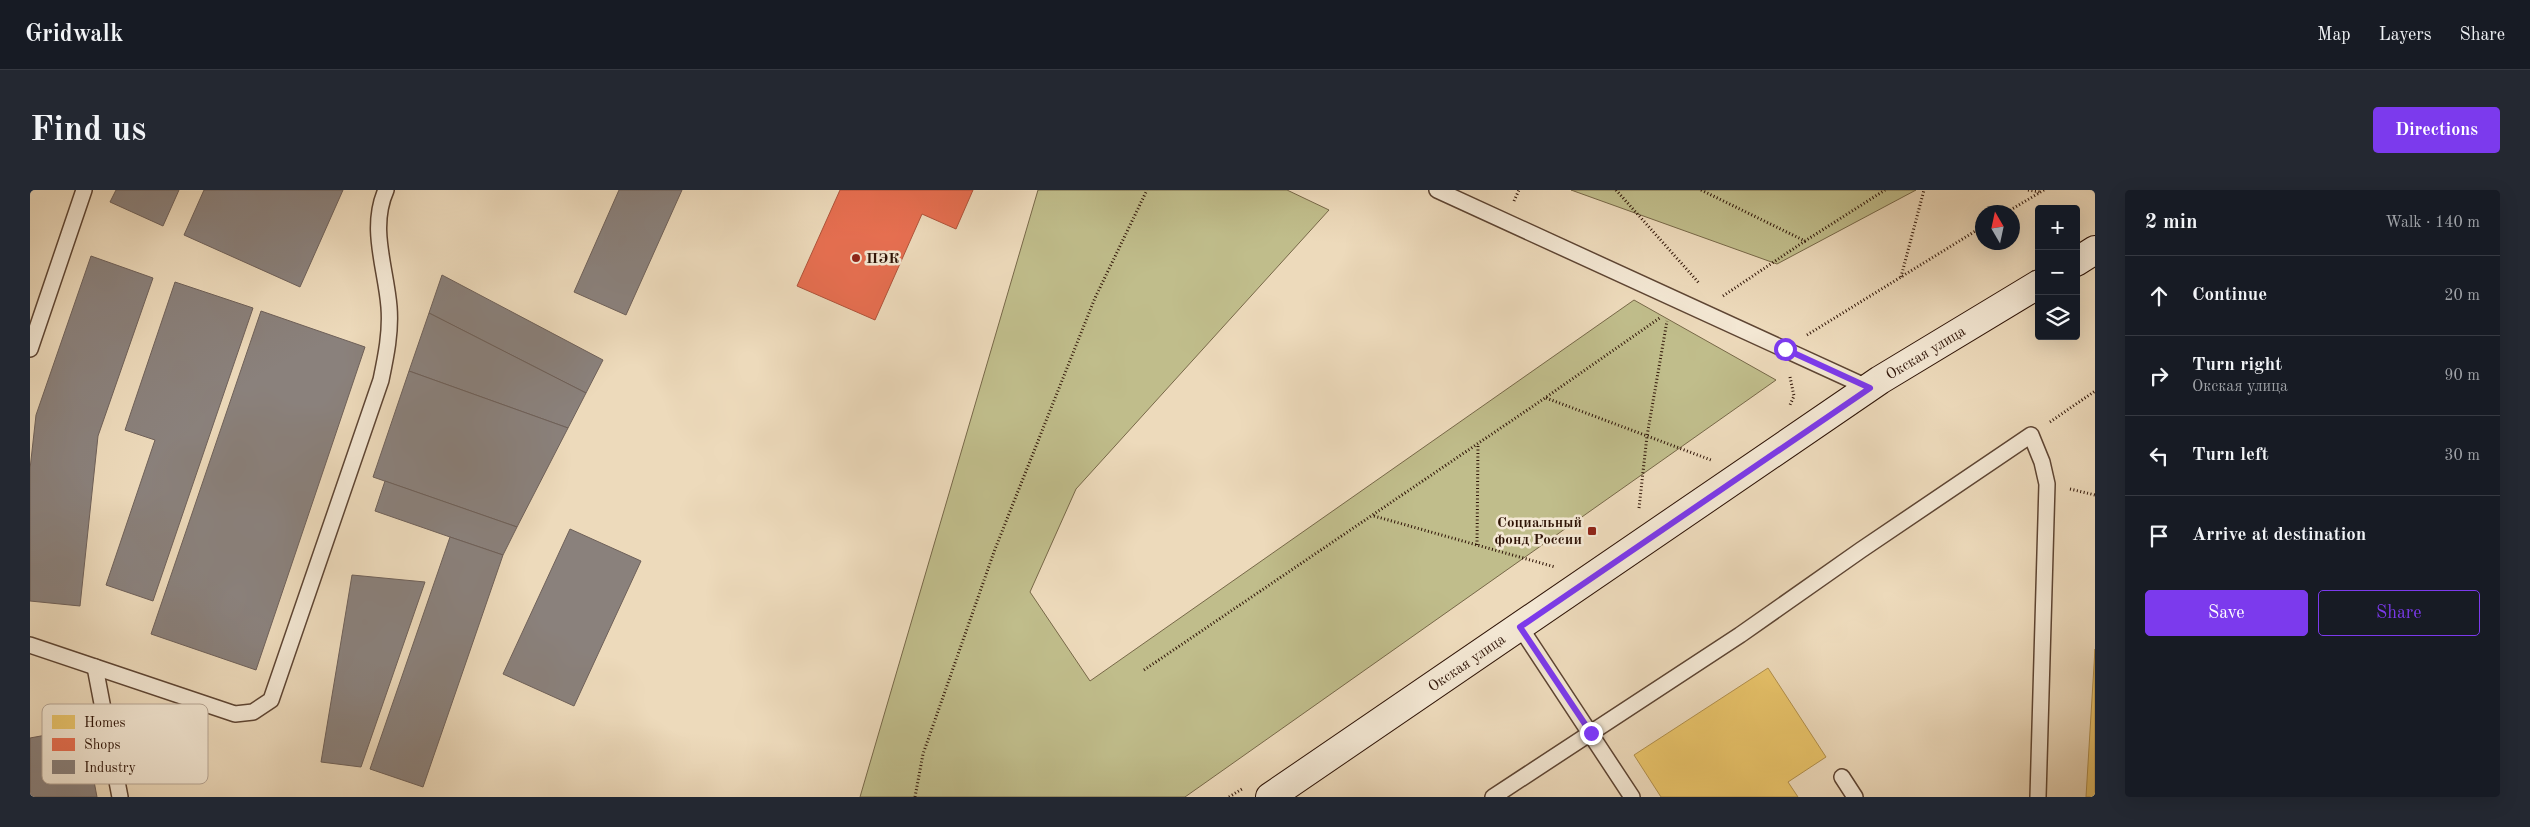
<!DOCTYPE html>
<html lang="en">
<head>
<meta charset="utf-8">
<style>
  body { margin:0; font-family:"Old Standard TT",serif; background:#242831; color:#f1f3f6 }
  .controls { position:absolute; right:15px; top:15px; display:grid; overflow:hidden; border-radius:5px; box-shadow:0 5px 20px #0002 }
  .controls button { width:45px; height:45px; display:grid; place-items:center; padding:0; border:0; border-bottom:1px solid #363941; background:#171b24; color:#f1f3f6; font:25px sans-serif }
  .compass { position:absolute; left:1945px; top:15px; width:45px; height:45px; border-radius:50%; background:#171b24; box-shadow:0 5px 20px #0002; rotate:351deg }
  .stop { position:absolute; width:15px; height:15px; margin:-11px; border:4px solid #7c3aed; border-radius:50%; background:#fff }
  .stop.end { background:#7c3aed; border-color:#fff; box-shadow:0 1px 5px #0008 }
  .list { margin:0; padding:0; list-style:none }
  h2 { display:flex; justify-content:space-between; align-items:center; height:65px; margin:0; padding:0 20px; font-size:21px }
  h2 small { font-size:16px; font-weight:400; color:#9ea1a6 }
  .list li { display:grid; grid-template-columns:32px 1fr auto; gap:15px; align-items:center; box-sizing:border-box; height:80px; padding:0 20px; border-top:1px solid #363941 }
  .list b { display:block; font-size:19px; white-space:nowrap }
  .list p { margin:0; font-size:16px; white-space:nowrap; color:#9ea1a6 }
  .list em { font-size:16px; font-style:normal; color:#9ea1a6 }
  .actions { display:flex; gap:10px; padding:15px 20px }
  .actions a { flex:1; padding:11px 0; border:1px solid #7c3aed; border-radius:5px; text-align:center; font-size:18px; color:#7c3aed }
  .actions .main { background:#7c3aed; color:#fff }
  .icon { flex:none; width:28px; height:28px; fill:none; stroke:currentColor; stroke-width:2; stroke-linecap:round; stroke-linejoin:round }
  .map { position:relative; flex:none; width:2065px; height:607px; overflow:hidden; border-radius:5px }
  header { display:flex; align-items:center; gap:30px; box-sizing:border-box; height:70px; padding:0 25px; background:#171b24; border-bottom:1px solid #363941 }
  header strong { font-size:24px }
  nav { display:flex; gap:28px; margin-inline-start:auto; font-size:18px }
  .intro { display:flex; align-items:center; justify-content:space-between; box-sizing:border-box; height:120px; padding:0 30px }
  h1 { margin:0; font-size:35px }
  .button { padding:12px 22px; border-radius:5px; background:#7c3aed; color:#fff; font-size:18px; font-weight:700 }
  main { display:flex; gap:30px; padding:0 30px }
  aside { flex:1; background:#171b24; border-radius:5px; box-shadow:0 5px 20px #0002 }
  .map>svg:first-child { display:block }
  .green { fill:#c0bd8b; stroke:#776848 }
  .homes { fill:#e9c46a; stroke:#b18f4c }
  .shops { fill:#e76f51; stroke:#b0533a }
  .industry { fill:#8a817c; stroke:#6e6059 }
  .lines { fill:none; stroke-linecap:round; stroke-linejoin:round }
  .lane-casing { stroke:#5e4533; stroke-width:18 }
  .secondary-casing { stroke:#2e1306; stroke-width:30 }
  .path { stroke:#2e1306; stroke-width:3; stroke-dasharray:1 2.5; stroke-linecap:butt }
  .lane { stroke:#f3e7d3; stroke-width:15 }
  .secondary { stroke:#f3e7d3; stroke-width:28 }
  .route { stroke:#7c3aed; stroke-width:6 }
  .poi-dot { fill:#8f2418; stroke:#f3e7d3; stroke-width:2 }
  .labels { text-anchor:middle; stroke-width:5; stroke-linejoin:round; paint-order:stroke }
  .poi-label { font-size:15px; font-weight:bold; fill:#2e1306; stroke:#f3e7d3; text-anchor:start }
  .street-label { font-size:15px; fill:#2e1306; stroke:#f3e7d3 }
  .key { fill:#f3e7d3; stroke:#b8a796; stroke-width:1 }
  .key-label { font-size:14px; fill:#2e1306 }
</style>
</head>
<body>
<header>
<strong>Gridwalk</strong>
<nav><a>Map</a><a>Layers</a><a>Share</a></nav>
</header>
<div class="intro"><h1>Find us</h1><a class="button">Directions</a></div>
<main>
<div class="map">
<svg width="2065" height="607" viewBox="0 0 2065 607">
  <rect width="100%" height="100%" fill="#eddabb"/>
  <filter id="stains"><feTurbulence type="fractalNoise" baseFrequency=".004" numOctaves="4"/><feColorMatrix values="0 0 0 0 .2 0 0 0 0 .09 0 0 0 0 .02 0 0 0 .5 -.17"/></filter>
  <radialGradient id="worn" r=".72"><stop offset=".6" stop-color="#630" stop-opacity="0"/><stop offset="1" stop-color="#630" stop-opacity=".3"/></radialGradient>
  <g class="green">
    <path d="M1008,0H1257L1299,20L1046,299L1000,402L1060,491L1604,110L1746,190L1155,607H830Z"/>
    <path d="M1541,0H1886L1747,74Z"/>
  </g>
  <g class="homes">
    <path d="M2065,459V607H2056Z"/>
    <path d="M1738,478L1796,567L1758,592L1768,607H1631L1604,565Z"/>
  </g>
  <path class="shops" d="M810,0H943L926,39L892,24L845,130L767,96Z"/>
  <g class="industry">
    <path d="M86,0H149L133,36L80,12Z"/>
    <path d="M174,0H313L270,97L154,45Z"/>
    <path d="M589,0H652L596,125L544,102Z"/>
    <path d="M61,66L123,88L68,246L50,416L0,411V279L6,225Z"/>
    <path d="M412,85L573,170L556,203L399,123Z"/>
    <path d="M145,92L223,118L123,411L76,395L125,250L95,240Z"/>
    <path d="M231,121L335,157L226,480L121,444Z"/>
    <path d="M399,123L556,203L538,238L379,181Z"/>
    <path d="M379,181L538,238L487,337L343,287Z"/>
    <path d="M355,291L487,337L473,365L420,347L345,321Z"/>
    <path d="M540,339L611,371L544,516L473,484Z"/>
    <path d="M420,347L473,365L393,597L340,579Z"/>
    <path d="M322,385L395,392L331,577L291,572Z"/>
    <path d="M54,538L67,607H0V548Z"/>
  </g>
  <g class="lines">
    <defs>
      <g id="lane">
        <path d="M1407,0L1839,198"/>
        <path d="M0,159L54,0"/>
        <path d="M1490,437L1602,607"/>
        <path d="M0,455L205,524L223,522L241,510L351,190C356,166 361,142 359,117C356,78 339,38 356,0"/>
        <path d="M65,477L90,607"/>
        <path d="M1812,587L1825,607"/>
        <path d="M1463,607L1710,445L1831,360L2001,245L2012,272L2017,294L2008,607"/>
      </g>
      <g id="secondary">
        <path d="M2046,72L2065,60"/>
        <path id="s1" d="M1240,607L1850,190L2009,94"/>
      </g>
    </defs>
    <use href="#lane" class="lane-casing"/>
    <use href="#secondary" class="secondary-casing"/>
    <g class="path">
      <path d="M1586,0L1669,93"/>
      <path d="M1671,0L1775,51L1855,0"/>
      <path d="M1998,0L2010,2"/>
      <path d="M1484,11L1489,0"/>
      <path d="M1977,22L2014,0"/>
      <path d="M1871,87L1894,0"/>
      <path d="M1693,106L1775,51"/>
      <path d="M1777,145L1952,37"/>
      <path d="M1760,187L1764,206L1760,215"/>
      <path d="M1516,208L1681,270"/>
      <path d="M2020,232L2065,201"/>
      <path d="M2040,299L2065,305"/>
      <path d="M1609,318L1617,246L1637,131"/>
      <path d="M1344,326L1525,377"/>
      <path d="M1447,355L1448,254"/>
      <path d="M1114,480L1515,208L1631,127"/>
      <path d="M885,607L893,564L965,359L1065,108L1117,0"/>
      <path d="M1199,607L1212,599"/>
    </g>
    <use href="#lane" class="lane"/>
    <use href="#secondary" class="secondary"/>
  </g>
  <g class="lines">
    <path class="route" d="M1561,543L1490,437L1840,198L1755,159"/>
  </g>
  <g class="poi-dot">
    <circle cx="826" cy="68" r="5"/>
    <rect x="1557" y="336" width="10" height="10" rx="2.5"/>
  </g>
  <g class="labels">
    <g class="poi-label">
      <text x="836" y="73">ПЭК</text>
      <text x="1552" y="337" text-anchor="end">Социальный<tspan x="1552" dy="17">фонд России</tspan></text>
    </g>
    <g class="street-label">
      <text dy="5" stroke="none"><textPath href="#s1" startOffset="792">Окская улица</textPath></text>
      <text dy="5" stroke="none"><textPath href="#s1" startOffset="238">Окская улица</textPath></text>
    </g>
  </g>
  <rect x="12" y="514" width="166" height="80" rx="8" class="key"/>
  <rect x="22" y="525" width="23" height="14" fill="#e9c46a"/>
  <rect x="22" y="548" width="23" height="13" fill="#e76f51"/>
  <rect x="22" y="570" width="23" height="14" fill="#8a817c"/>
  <g class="key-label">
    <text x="54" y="537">Homes</text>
    <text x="54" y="559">Shops</text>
    <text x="54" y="582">Industry</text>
  </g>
  <rect width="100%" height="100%" filter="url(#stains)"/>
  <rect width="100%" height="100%" fill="url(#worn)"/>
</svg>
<div class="controls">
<button>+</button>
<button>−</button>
<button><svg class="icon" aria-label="layers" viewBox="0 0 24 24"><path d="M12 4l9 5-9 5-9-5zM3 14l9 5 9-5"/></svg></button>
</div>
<svg class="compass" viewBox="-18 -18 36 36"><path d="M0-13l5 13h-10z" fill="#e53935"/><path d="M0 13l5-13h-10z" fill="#9ea1a6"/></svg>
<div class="stop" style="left:1755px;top:159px"></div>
<div class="stop end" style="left:1561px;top:543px"></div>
</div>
<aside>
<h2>2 min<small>Walk · 140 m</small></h2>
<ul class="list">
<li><svg class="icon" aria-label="ahead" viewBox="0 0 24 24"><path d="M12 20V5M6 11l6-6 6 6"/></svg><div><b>Continue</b></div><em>20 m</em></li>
<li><svg class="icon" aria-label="right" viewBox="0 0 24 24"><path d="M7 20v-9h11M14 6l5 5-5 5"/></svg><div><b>Turn right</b><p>Окская улица</p></div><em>90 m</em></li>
<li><svg class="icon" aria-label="left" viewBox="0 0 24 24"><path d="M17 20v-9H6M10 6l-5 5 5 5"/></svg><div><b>Turn left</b></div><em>30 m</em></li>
<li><svg class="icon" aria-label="arrive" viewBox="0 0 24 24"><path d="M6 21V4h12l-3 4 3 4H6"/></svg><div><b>Arrive at destination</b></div></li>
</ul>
<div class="actions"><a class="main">Save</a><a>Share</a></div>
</aside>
</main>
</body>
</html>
